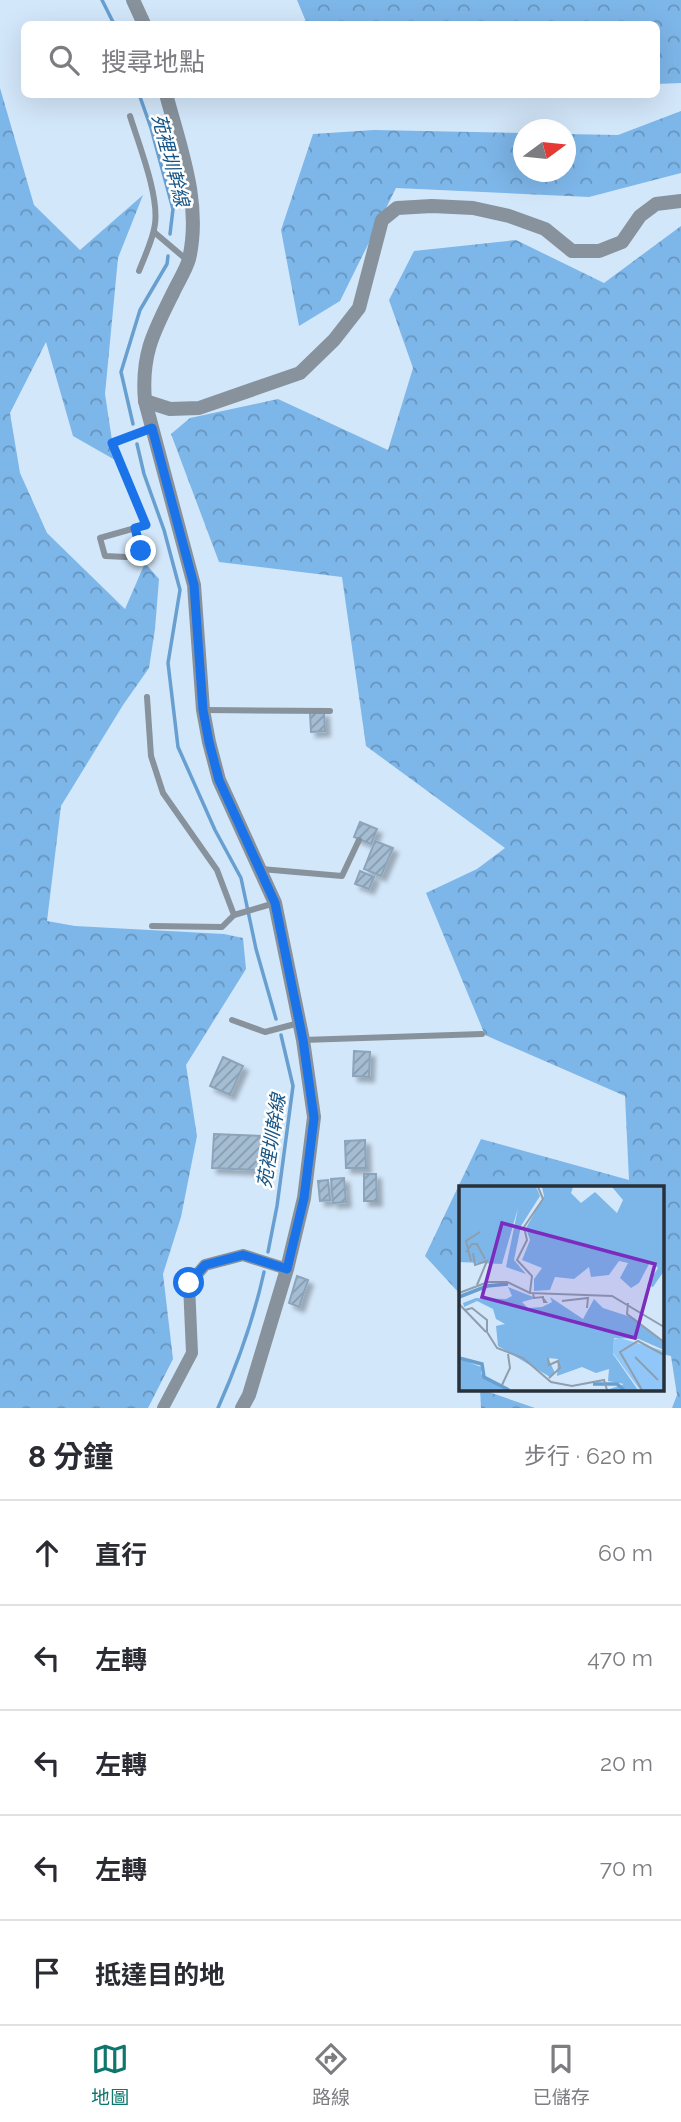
<!DOCTYPE html>
<html lang="zh-TW">
<head>
<meta charset="utf-8">
<style>
  body { margin:0; font-family:Raleway,"Noto Sans TC",sans-serif; background:#f2f2f3; color:#2b2b33 }
  .compass { position:absolute; left:513px; top:119px; width:63px; height:63px; border-radius:50%; background:#fff; box-shadow:0 7px 28px #0002; rotate:75deg }
  .stop { position:absolute; width:21px; height:21px; margin:-16px; border:5px solid #1a73e8; border-radius:50%; background:#fff }
  .stop.end { background:#1a73e8; border-color:#fff; box-shadow:0 2px 7px #0008 }
  .list { margin:0; padding:0; list-style:none }
  h2 { display:flex; justify-content:space-between; align-items:center; height:91px; margin:0; padding:0 28px; font-size:30px }
  h2 small { font-size:23px; font-weight:400; color:#7c7c81 }
  .list li { display:grid; grid-template-columns:46px 1fr auto; gap:21px; align-items:center; box-sizing:border-box; height:105px; padding:0 28px; border-top:2px solid #e1e1e2 }
  .list b { display:block; font-size:26px; white-space:nowrap }
  .list em { font-size:23px; font-style:normal; color:#7c7c81 }
  .icon { flex:none; width:38px; height:38px; fill:none; stroke:currentColor; stroke-width:2; stroke-linecap:round; stroke-linejoin:round }
  .map { position:relative; flex:none; width:681px; height:1408px; overflow:hidden }
  .search { position:absolute; background:#fff; box-shadow:0 7px 28px #0002; left:21px; right:21px; top:21px; height:77px; display:flex; align-items:center; gap:18px; box-sizing:border-box; padding:0 24px; border-radius:10px; color:#7c7c81; font-size:26px }
  .sheet { height:616px; background:#fff }
  nav { display:flex; justify-content:space-around; align-items:center; box-sizing:border-box; height:98px; border-top:2px solid #e1e1e2; background:#fff; font-size:19px; color:#7c7c81 }
  nav a { display:grid; justify-items:center; gap:4px }
  nav .on { color:#0f766e }
  .map>svg:first-child { display:block }
  .forest { fill:url(#forest-crowns) }
  .lines { fill:none; stroke-linecap:round; stroke-linejoin:round }
  .stream { stroke:#679fd1; stroke-width:3.5 }
  .building { fill:url(#building-hatch); stroke:#8ca4ba; stroke-width:2; filter:url(#shadow) }
  .service { stroke:#88929c; stroke-width:6 }
  .minor { stroke:#88929c; stroke-width:12 }
  .tertiary { stroke:#88929c; stroke-width:14 }
  .route { stroke:#1a73e8; stroke-width:9 }
  .labels { text-anchor:middle; stroke-width:5; stroke-linejoin:round; paint-order:stroke }
  .water-label { font-size:19px; font-style:italic; fill:#185686; stroke:#fff }
  .inset-river { fill:none; stroke:#679fd1; stroke-width:3.5 }
  .inset-road { fill:none; stroke:#8f9ead; stroke-width:2 }
  .view { fill:#7b2cbf; fill-opacity:0.15; stroke:#7b2cbf; stroke-width:3.5 }
  .inset-edge { fill:none; stroke:#28313a; stroke-width:3.5 }
</style>
</head>
<body>
<div class="map">
<svg width="681" height="1408" viewBox="0 0 681 1408">
  <defs>
    <pattern id="forest-crowns" width="20" height="18" patternUnits="userSpaceOnUse" patternTransform="scale(1.75)"><rect width="20" height="18" fill="#7db6e9"/><path d="M2 6a3 3 0 1 1 6 0M12 15a3 3 0 1 1 6 0" fill="none" stroke="#6695be"/></pattern>
    <pattern id="building-hatch" width="6" height="6" patternUnits="userSpaceOnUse" patternTransform="scale(1.75)"><rect width="6" height="6" fill="#a5bdd3"/><path d="M-1 1l2-2M0 6l6-6M5 7l2-2" fill="none" stroke="#869aac"/></pattern>
    <filter id="shadow"><feDropShadow dx="5" dy="5" stdDeviation="2" flood-color="#0004"/></filter>
  </defs>
  <rect width="100%" height="100%" fill="#d3e7fa"/>
  <g class="forest">
    <path d="M297,0H681V83L657,84L656,24H307Z"/>
    <path d="M0,88L34,205L80,250L143,195L118,258L105,394L115,460L73,436L46,342L10,413L20,473L47,533L125,609L145,563L159,579L155,629L149,668L123,705L61,806L47,921L75,926L224,934L243,938L246,969L186,1065L197,1136L181,1217L163,1274L173,1359L148,1408H0Z"/>
    <path d="M681,111V173L589,197L396,188L340,301L299,326L281,230L313,134L374,130L523,133L524,172H566V134L618,135Z"/>
    <path d="M681,226V1408H672L677,1395L671,1356L662,1354V1188H461L460,1294L425,1256L481,1139L629,1180L625,1096L485,1035L426,893L477,869L505,848L366,746L342,577L219,562L171,434L190,418L278,399L388,450L413,368L389,300L414,251L516,240L604,283Z"/>
    <path d="M480,1389L535,1408H481Z"/>
  </g>
  <g class="lines">
    <g class="stream">
      <path d="M102,0L114,24"/>
      <path d="M139,94L151,128L173,209L170,234"/>
      <path d="M133,424L121,372L140,310L167,264L168,256"/>
      <path d="M137,444L144,474L164,530L180,590L168,663L178,747L215,830L241,878L256,949L276,1019"/>
      <path d="M268,1252L277,1206L293,1086L281,1035"/>
      <path d="M218,1408C237,1365 254,1318 264,1272"/>
    </g>
  </g>
  <g class="building">
    <path d="M324,712L325,731L311,732L310,713Z"/>
    <path d="M360,822L377,829L371,844L354,837Z"/>
    <path d="M375,841L393,848L381,876L364,869Z"/>
    <path d="M360,871L374,877L369,889L355,884Z"/>
    <path d="M354,1051L370,1052L369,1077L353,1076Z"/>
    <path d="M223,1057L243,1066L230,1095L210,1086Z"/>
    <path d="M214,1134L262,1136L260,1170L212,1168Z"/>
    <path d="M365,1140L366,1168H346L345,1141Z"/>
    <path d="M364,1174H376L377,1201H364Z"/>
    <path d="M344,1178L346,1202L333,1203L331,1179Z"/>
    <path d="M328,1180L330,1200L320,1201L318,1181Z"/>
    <path d="M297,1276L308,1280L299,1307L289,1303Z"/>
  </g>
  <g class="lines">
    <g class="service">
      <path d="M130,116C139,145 159,195 155,224C153,240 145,255 139,271"/>
      <path d="M154,232L187,260"/>
      <path d="M135,528L141,551L126,557L105,556L100,538L146,525L112,443L152,428"/>
      <path d="M147,697L151,756L163,793L217,870L234,915L222,927L152,926"/>
      <path d="M205,710L330,711"/>
      <path d="M261,869L342,876L359,840"/>
      <path d="M234,915L275,903"/>
      <path d="M232,1020L265,1032L299,1023"/>
      <path d="M303,1040L482,1034"/>
    </g>
    <path class="minor" d="M163,1408L192,1353L189,1284L205,1265L243,1255L287,1269"/>
    <g class="tertiary">
      <path d="M133,0L144,24"/>
      <path d="M166,94C180,147 202,203 189,259C186,270 178,282 173,293C153,333 141,355 145,401L194,585L203,710L209,742L219,780L275,903L303,1040L314,1117L304,1198L287,1269L249,1395L242,1408"/>
      <path d="M145,401L170,409L199,408L300,373L334,340L359,308L382,220L397,208L432,206L473,208L509,216L545,229L572,251H599L622,242L640,216L656,204L681,201"/>
    </g>
  </g>
  <g class="lines">
    <path class="route" d="M141,551L135,528L146,525L112,443L152,428L194,585L203,710L209,742L219,780L275,903L303,1040L314,1118L304,1198L287,1269L243,1255L205,1265L189,1283"/>
  </g>
  <g class="labels">
    <g class="water-label">
      <text transform="translate(171 160) rotate(75)" y="7">苑裡圳幹線</text>
      <text transform="translate(271 1141) rotate(-81)" y="7">苑裡圳幹線</text>
    </g>
  </g>
  <g transform="translate(459 1186)">
    <rect width="205" height="205" fill="#d3e7fa"/>
    <path d="M161,152L205,165V204H181L154,167L155,153Z" fill="#90c7f8"/>
    <path d="M0,1H77L81,10L62,40L55,74L67,88L47,81L59,22L43,78L0,76ZM83,1H114L112,7L122,17L136,6L158,27L164,14L153,1H205V85L194,101L188,99L199,82L194,78H190L180,97L172,102L161,92L169,77L160,75L150,89L132,91L130,81L115,93L96,91L91,104L75,105V93L83,82L63,74L71,54L67,42L85,10ZM49,101L77,112L63,116L69,122L83,121L93,116L91,111L124,133L135,113L144,122L175,132L205,157V164L180,153L155,152L154,168L179,204H148L165,198L149,195L150,183L137,187L123,181L98,190L99,173L89,172L96,187L91,191L39,160L37,140L46,138L37,133L34,123L18,115L5,121L4,117L17,112L47,113L53,110ZM4,174L22,181V188L48,204H0V175Z" fill="#7db6e9"/>
    <path class="inset-river" d="M0,111L28,100L49,98M0,172L23,178L25,191L50,204M134,198H158L165,204"/>
    <path class="inset-road" d="M7,66L13,58H18L26,73M14,67L16,79L28,75L18,99M12,75L7,55L21,46M71,106L73,90L58,74L68,54L65,41L84,13L79,1M0,107L29,96H48L71,107L153,110L205,141M74,107L75,112L84,111V112L85,116H87L84,112M103,115L129,112L128,122M169,117L168,128L205,156M0,118L27,146M6,124L13,122L28,134V146L38,162L64,172L92,196L113,200L145,194L148,204M176,171L199,194M89,172L90,179L99,175L101,182L90,192M43,199L51,182L49,168M183,204L161,166L179,155L205,169"/>
    <path class="view" d="M43,37L196,78L176,152L23,111Z"/>
    <rect width="205" height="205" class="inset-edge"/>
  </g>
</svg>
<svg class="compass" viewBox="-18 -18 36 36"><path d="M0-13l5 13h-10z" fill="#e53935"/><path d="M0 13l5-13h-10z" fill="#7c7c81"/></svg>
<div class="stop" style="left:189px;top:1283px"></div>
<div class="stop end" style="left:141px;top:551px"></div>
<div class="search"><svg class="icon" aria-label="search" viewBox="0 0 24 24"><circle cx="10" cy="10" r="6"/><path d="M15 15l6 6"/></svg>搜尋地點</div>
</div>
<section class="sheet">
<h2>8 分鐘<small>步行 · 620 m</small></h2>
<ul class="list">
<li><svg class="icon" aria-label="ahead" viewBox="0 0 24 24"><path d="M12 20V5M6 11l6-6 6 6"/></svg><div><b>直行</b></div><em>60 m</em></li>
<li><svg class="icon" aria-label="left" viewBox="0 0 24 24"><path d="M17 20v-9H6M10 6l-5 5 5 5"/></svg><div><b>左轉</b></div><em>470 m</em></li>
<li><svg class="icon" aria-label="left" viewBox="0 0 24 24"><path d="M17 20v-9H6M10 6l-5 5 5 5"/></svg><div><b>左轉</b></div><em>20 m</em></li>
<li><svg class="icon" aria-label="left" viewBox="0 0 24 24"><path d="M17 20v-9H6M10 6l-5 5 5 5"/></svg><div><b>左轉</b></div><em>70 m</em></li>
<li><svg class="icon" aria-label="arrive" viewBox="0 0 24 24"><path d="M6 21V4h12l-3 4 3 4H6"/></svg><div><b>抵達目的地</b></div></li>
</ul>
</section>
<nav>
<a class="on"><svg class="icon" aria-label="map" viewBox="0 0 24 24"><path d="M3 6l6-2 6 2 6-2v14l-6 2-6-2-6 2zM9 4v14M15 6v14"/></svg>地圖</a>
<a><svg class="icon" aria-label="directions" viewBox="0 0 24 24"><path d="M12 3l9 9-9 9-9-9zM9 14v-3h6M13 9l2 2-2 2"/></svg>路線</a>
<a><svg class="icon" aria-label="saved" viewBox="0 0 24 24"><path d="M7 4h10v16l-5-4-5 4z"/></svg>已儲存</a>
</nav>
</body>
</html>
